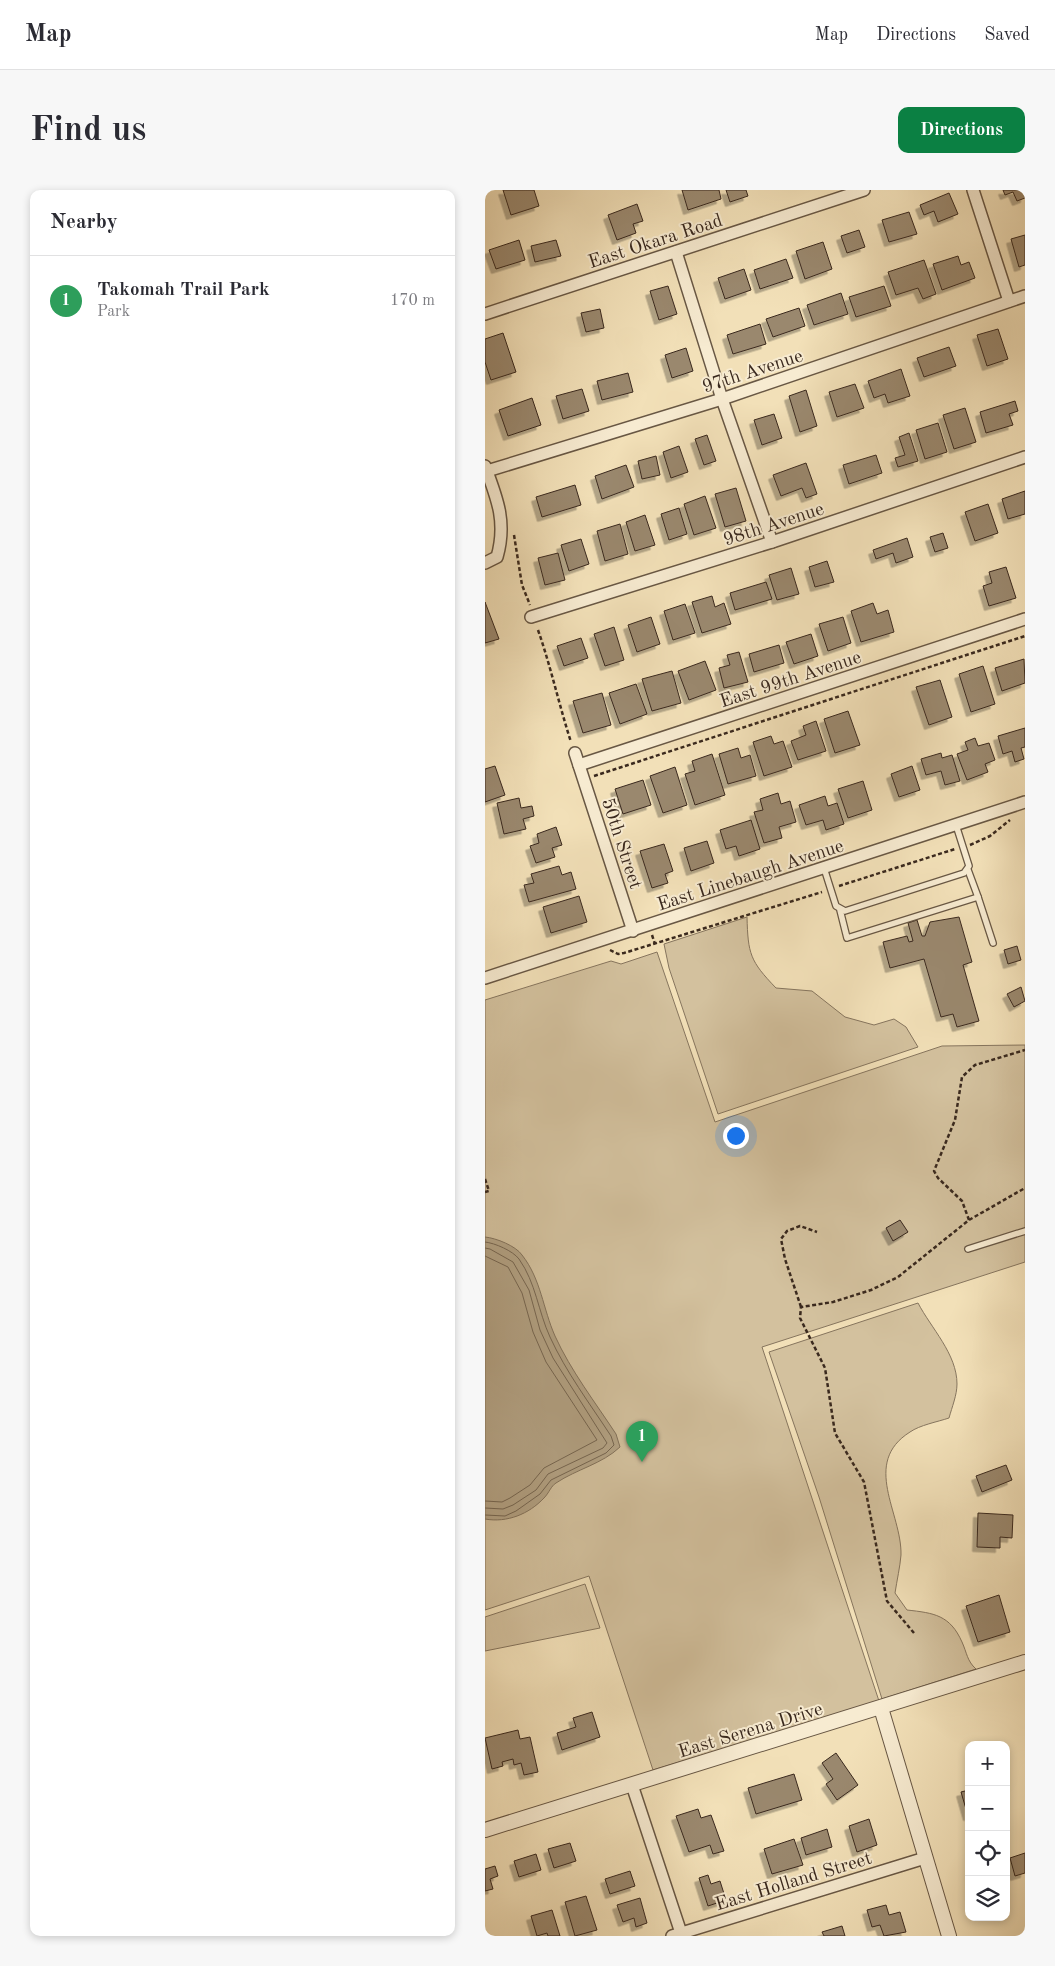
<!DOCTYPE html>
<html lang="en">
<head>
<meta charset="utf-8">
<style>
  body { margin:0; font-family:"Old Standard TT",serif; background:#f7f7f7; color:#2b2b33 }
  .controls { position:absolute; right:15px; bottom:15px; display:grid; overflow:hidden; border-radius:10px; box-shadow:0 2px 8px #0003 }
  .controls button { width:45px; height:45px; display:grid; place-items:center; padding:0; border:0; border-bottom:1px solid #e1e1e2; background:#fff; color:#2b2b33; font:25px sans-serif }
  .you { position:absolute; left:250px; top:945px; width:18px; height:18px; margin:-12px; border:4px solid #fff; border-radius:50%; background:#1a73e8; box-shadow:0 0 0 8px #1a73e833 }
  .badge { display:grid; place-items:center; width:32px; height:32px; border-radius:50%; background:#0b8043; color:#fff; font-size:16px; font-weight:700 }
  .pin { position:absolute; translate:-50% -41px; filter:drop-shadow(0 1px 2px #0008) }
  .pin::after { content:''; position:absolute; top:26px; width:18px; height:15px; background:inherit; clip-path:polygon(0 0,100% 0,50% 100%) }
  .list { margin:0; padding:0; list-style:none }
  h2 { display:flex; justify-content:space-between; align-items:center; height:65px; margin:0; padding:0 20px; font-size:21px }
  h2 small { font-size:16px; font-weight:400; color:#7c7c81 }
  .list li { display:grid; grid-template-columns:32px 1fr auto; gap:15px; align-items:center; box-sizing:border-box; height:90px; padding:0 20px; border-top:1px solid #e1e1e2 }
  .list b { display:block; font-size:19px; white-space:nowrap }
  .list p { margin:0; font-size:16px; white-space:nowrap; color:#7c7c81 }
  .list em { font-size:16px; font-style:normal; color:#7c7c81 }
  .icon { flex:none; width:28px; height:28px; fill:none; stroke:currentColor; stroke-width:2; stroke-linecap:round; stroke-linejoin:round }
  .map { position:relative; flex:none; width:540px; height:1746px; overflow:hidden; border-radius:10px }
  header { display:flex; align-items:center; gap:30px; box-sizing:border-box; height:70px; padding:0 25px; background:#fff; border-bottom:1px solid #e1e1e2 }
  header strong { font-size:24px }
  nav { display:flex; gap:28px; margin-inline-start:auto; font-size:18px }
  .intro { display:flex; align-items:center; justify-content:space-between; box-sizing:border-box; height:120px; padding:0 30px }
  h1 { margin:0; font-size:35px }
  .button { padding:12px 22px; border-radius:10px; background:#0b8043; color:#fff; font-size:18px; font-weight:700 }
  main { display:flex; gap:30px; padding:0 30px }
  aside { flex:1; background:#fff; border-radius:10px; box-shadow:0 2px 8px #0003 }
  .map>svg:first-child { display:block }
  .green { fill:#d3c19e; stroke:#86755e }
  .water { fill:#b3a284; stroke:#83725b }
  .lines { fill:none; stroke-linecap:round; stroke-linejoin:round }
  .shore { stroke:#766651; stroke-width:1 }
  .building { fill:#9a886e; stroke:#3a291e; filter:url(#shadow) }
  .service-casing { stroke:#685744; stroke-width:8 }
  .minor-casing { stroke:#685744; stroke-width:14 }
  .tertiary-casing { stroke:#685744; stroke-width:16 }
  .path { stroke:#3a291e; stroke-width:2.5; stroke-dasharray:4 2.5; stroke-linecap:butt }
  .service { stroke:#f7ebd1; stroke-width:5.5 }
  .minor { stroke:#f7ebd1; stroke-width:11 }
  .tertiary { stroke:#f7ebd1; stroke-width:14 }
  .labels { text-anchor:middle; stroke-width:4; stroke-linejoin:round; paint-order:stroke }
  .street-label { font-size:19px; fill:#3a291e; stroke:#f7ebd1 }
</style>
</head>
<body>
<header>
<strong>Map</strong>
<nav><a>Map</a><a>Directions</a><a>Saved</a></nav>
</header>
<div class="intro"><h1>Find us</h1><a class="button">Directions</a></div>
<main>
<aside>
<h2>Nearby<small></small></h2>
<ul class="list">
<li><span class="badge" style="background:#2e9e5b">1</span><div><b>Takomah Trail Park</b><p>Park</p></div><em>170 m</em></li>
</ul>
</aside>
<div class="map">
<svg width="540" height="1746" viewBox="0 0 540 1746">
  <defs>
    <filter id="shadow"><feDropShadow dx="-4.5" dy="4.5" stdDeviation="0" flood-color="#0004"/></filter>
  </defs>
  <rect width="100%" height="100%" fill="#f2e0b8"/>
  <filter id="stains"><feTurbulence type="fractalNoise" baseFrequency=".004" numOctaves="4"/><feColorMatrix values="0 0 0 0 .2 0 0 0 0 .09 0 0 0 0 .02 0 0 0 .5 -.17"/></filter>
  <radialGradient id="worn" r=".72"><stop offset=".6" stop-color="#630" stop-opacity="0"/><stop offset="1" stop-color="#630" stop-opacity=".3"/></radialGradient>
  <g class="green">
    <path d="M262,727C263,764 265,771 291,798L327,801L360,827L389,835L409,829L421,837L433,857L233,924L184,778L179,754Z"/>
    <path d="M172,762L230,932L457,856L540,855V1072L277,1157L394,1511L168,1580L104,1386L0,1420V810L126,771L136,774Z"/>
    <path d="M433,1113C446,1138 472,1164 472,1194C472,1205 467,1217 464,1228C452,1232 435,1235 425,1242C376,1273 417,1323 416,1365C415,1377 412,1390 410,1403L422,1420C449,1423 465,1425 477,1452C482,1463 482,1471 491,1479L397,1509L334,1307L284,1162Z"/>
    <path d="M100,1394L115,1438L0,1461V1427Z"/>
  </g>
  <path class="water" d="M0,1047C11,1048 31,1056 37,1065C56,1089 58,1119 70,1146C86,1181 110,1212 131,1244L135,1257C117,1274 92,1279 71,1293C66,1296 64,1303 59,1308C44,1324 22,1333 0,1329Z"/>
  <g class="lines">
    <g class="shore">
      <path d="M0,1052C10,1053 28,1061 34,1069C51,1093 53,1121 65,1147C81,1182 105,1214 126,1246L129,1255L121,1263L66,1290L55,1304L31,1321L20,1326L0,1325"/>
      <path d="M0,1058L5,1059L28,1072L44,1100L55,1140L68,1168L122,1253L118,1258L63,1284L51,1300L28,1315L18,1319L0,1318"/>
      <path d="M0,1066L23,1077L37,1103L48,1142L61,1172L112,1250L59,1278L45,1295L25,1308L17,1312L0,1311"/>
    </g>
  </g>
  <g class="building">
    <path d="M18,0H49L54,16L26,25Z"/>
    <path d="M197,0H234L236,9L203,20Z"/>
    <path d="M241,0H261L263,6L245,12Z"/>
    <path d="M518,0H540V8L532,11L528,2L520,5Z"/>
    <path d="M464,3L473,24L453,32L449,21L439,25L435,15Z"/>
    <path d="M152,14L158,31L148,34L151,43L132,50L123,25Z"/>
    <path d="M424,22L432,44L404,52L397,30Z"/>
    <path d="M374,40L380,57L362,63L356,46Z"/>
    <path d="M540,45V75L534,77L526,49Z"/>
    <path d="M34,50L40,70L11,79L4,60Z"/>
    <path d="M71,50L76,66L50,72L46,56Z"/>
    <path d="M338,52L347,79L320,89L311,61Z"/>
    <path d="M473,66L476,75L484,72L490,88L457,100L448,74Z"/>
    <path d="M301,69L308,88L275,99L269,80Z"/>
    <path d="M439,70L451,104L438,109L433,98L411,105L403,82Z"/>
    <path d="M259,79L266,100L240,109L233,88Z"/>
    <path d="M183,96L192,124L174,130L165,101Z"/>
    <path d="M399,96L406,116L371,127L364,107Z"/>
    <path d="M356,103L363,124L329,135L322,115Z"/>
    <path d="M314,118L320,136L288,147L281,129Z"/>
    <path d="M115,119L119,138L101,142L96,123Z"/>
    <path d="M275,134L281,154L248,164L242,145Z"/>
    <path d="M513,139L523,169L502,176L492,145Z"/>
    <path d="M18,143L31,182L6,190L0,172V149Z"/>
    <path d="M464,157L471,176L439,187L432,168Z"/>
    <path d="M201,158L208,181L187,188L180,165Z"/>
    <path d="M416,179L425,206L403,213L400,204L389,208L383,191Z"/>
    <path d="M143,183L148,202L117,210L112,191Z"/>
    <path d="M370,194L379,218L352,227L344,202Z"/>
    <path d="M97,199L104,221L78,229L71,206Z"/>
    <path d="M321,200L332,236L315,242L304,206Z"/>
    <path d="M47,208L56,235L23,246L14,220Z"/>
    <path d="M530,211L533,221L524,224L528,235L501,243L495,222Z"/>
    <path d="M480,218L491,252L469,259L458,225Z"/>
    <path d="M289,224L297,248L277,255L269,230Z"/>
    <path d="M453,233L462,262L440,269L431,240Z"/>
    <path d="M424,243L433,271L413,277L410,268L420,265L414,247Z"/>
    <path d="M222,245L231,271L219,275L210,249Z"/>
    <path d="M194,256L203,282L186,288L178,262Z"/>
    <path d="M391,265L397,283L364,294L358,275Z"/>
    <path d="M171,266L175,285L157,289L153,271Z"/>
    <path d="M321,273L332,304L321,308L317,298L296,306L288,285Z"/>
    <path d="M141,275L149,297L117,309L110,286Z"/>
    <path d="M90,295L96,315L57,327L51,307Z"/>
    <path d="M251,298L261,331L240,337L230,304Z"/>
    <path d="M540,301V324L523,329L517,309Z"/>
    <path d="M220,306L231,338L209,345L199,314Z"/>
    <path d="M503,314L513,343L490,351L480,322Z"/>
    <path d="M194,318L202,344L184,350L176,324Z"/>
    <path d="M160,325L170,355L150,361L141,332Z"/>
    <path d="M135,334L143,364L120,371L112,341Z"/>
    <path d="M458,343L463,358L450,362L445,347Z"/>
    <path d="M422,348L428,367L411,373L408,363L391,369L388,360Z"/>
    <path d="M96,349L104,374L84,381L76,355Z"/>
    <path d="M73,363L80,390L60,395L53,368Z"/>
    <path d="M342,371L349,392L330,397L324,377Z"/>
    <path d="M521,377L531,408L504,416L498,396L507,393L504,382Z"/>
    <path d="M306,378L314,404L292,410L284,385Z"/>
    <path d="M281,392L287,409L250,420L245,403Z"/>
    <path d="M227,406L230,417L239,413L246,434L217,443L207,412Z"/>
    <path d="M0,412L14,449L0,453Z"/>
    <path d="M388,413L392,424L403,420L409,442L376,452L366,421Z"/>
    <path d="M200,414L210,443L188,450L179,421Z"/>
    <path d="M166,427L175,454L152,462L143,435Z"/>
    <path d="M358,427L366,453L343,461L334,434Z"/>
    <path d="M129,437L139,470L120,476L109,444Z"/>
    <path d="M326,444L333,466L309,474L301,452Z"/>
    <path d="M96,448L103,468L79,476L72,456Z"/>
    <path d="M294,455L299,473L269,482L264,464Z"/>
    <path d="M254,462L263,492L239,498L234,478L245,475L242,465Z"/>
    <path d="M539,469L540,493L517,501L510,478Z"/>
    <path d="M220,471L231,500L204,510L193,481Z"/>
    <path d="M498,476L510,514L486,522L474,484Z"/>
    <path d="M187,481L196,513L167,521L157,489Z"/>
    <path d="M455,490L467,527L444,535L431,497Z"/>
    <path d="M151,494L162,524L135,534L124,503Z"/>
    <path d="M117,503L126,535L98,543L88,511Z"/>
    <path d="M363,521L375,555L350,563L339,529Z"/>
    <path d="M331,531L341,561L313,570L306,551L321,545L318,536Z"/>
    <path d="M540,538V557L536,558L539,569L530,572L527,561L518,564L513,546Z"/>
    <path d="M286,546L289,554L298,551L307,577L279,586L268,552Z"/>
    <path d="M490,548L493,556L504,553L510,570L500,574L503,582L482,590L472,564L483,560L480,552Z"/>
    <path d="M253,558L256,568L265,565L271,586L243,594L234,564Z"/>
    <path d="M456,563L457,568L467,565L475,591L460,595L456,581L441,585L436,569Z"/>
    <path d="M227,564L240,605L210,615L200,584L210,581L207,571Z"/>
    <path d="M10,576L20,605L0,612V579Z"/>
    <path d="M427,576L435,600L414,607L406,584Z"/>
    <path d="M190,577L202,615L178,623L165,586Z"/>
    <path d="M158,590L166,615L138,624L130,599Z"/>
    <path d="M378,591L387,620L363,628L353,599Z"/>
    <path d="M293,603L296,614L305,611L311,632L294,637L297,648L279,653L269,622L278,620L275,609Z"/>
    <path d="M340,606L343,616L352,613L359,634L341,640L338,630L321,635L314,615Z"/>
    <path d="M34,608L36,618L47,616L49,626L38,629L41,639L19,644L12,613Z"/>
    <path d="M266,630L275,659L254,666L251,656L241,659L235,640Z"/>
    <path d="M71,637L77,655L67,658L70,667L51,673L45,656L54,653L52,644Z"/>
    <path d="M222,651L229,673L206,681L199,658Z"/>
    <path d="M179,654L188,681L180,684L183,693L167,698L155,661Z"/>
    <path d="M74,676L77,685L86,682L91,699L44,712L39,695L49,693L46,684Z"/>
    <path d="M94,706L102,732L66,743L58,717Z"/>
    <path d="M474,727L487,772L478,775L494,831L472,837L468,824L456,827L439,769L405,778L398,752L422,746L424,752L428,751L423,733L432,730L437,746H440L445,732Z"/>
    <path d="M532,756L536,770L523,774L519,760Z"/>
    <path d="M536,797L540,811L529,817L522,804Z"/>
    <path d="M415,1030L423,1042L408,1051L401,1038Z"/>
    <path d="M521,1275L527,1290L497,1302L491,1286Z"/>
    <path d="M493,1323L528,1325L527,1348L515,1347V1358L492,1357Z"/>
    <path d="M514,1405L525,1442L493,1452L481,1416Z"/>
    <path d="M107,1522L115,1547L77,1560L72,1543L91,1537L88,1528Z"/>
    <path d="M33,1540L35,1549L45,1547L53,1582L39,1585L36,1573L29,1575L28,1569L17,1572L18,1576L7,1579L0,1548Z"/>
    <path d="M351,1563L373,1595L352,1610L341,1594L348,1589L337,1573Z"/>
    <path d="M309,1584L317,1610L271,1624L263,1598Z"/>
    <path d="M484,1600V1626H483L476,1602Z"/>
    <path d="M213,1619L216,1628L226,1625L239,1661L228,1664L225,1655L204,1662L191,1626Z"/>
    <path d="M384,1629L392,1655L372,1662L364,1636Z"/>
    <path d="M342,1639L347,1657L321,1665L316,1648Z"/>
    <path d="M309,1649L318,1675L287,1684L279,1659Z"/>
    <path d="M85,1653L91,1671L69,1678L63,1659Z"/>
    <path d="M540,1663V1683L530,1686L525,1668Z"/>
    <path d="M51,1664L56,1680L34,1687L29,1671Z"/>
    <path d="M10,1676L13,1686L5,1689L8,1699L0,1701V1679Z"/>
    <path d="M145,1681L150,1696L125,1704L120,1689Z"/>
    <path d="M223,1685L226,1694L235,1691L241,1710L223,1716L214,1688Z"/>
    <path d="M101,1706L112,1740L90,1746L80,1712Z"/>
    <path d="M155,1708L162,1733L151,1737L149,1728L138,1732L132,1715Z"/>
    <path d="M401,1715L404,1725L415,1722L421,1742L399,1746L395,1735L387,1737L382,1720Z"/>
    <path d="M67,1720L75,1746H63L62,1743L52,1746L46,1726Z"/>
    <path d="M357,1736L360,1746H339L337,1742Z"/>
  </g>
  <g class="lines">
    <defs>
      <g id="service">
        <path d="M339,678L351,716L360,721L479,683L484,676L471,635"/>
        <path d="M483,680L493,707"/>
        <path d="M355,720L362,748L493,707L508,753"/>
        <path d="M483,1059L540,1041"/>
      </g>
      <g id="minor">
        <path d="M488,0L524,111"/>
        <path d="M191,62L237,209L287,352"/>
        <path d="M0,124L379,0"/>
        <path d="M2,281L237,209L540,106"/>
        <path d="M0,373L12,367C22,332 12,308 0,276"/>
        <path d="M46,427L287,352L540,267"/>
        <path d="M90,563L148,741"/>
        <path d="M94,575L540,429"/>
        <path d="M0,788L540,612"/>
        <path d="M147,1595L197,1746"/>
        <path d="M187,1746L440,1668"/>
      </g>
      <g id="tertiary">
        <path d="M396,1518L464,1746"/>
        <path d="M0,1640L540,1472"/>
      </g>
    </defs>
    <use href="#service" class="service-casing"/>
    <use href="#minor" class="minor-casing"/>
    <use href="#tertiary" class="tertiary-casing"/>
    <g class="path">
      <path d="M29,345L37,395L45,415"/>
      <path d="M53,440C66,477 74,515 86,552"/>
      <path d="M109,586L540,446"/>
      <path d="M485,655L505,646L525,630"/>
      <path d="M354,696L470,659"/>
      <path d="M167,745L170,754"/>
      <path d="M125,760L133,764L139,763L337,702"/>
      <path d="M0,989L4,1001L0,1002"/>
      <path d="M484,1030L477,1011L453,988L449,981L470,930L477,887L490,875L540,860"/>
      <path d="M316,1117L300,1069L296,1049L302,1041L315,1036L332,1042"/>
      <path d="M429,1443L402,1411L379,1292L350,1243L340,1178L315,1128L316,1117L348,1112L386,1100L413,1087L484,1030L540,998"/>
    </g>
    <use href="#service" class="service"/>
    <use href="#minor" class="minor"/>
    <use href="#tertiary" class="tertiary"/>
  </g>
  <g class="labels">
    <g class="street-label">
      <text transform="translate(170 50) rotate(-18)" y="7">East Okara Road</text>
      <text transform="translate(267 180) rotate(-18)" y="7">97th Avenue</text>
      <text transform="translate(288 333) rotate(-18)" y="7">98th Avenue</text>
      <text transform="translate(305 488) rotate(-18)" y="7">East 99th Avenue</text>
      <text transform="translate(138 653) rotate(72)" y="7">50th Street</text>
      <text transform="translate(265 684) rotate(-18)" y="7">East Linebaugh Avenue</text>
      <text transform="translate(265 1539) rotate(-17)" y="7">East Serena Drive</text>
      <text transform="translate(308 1690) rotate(-17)" y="7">East Holland Street</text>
    </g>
  </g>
  <rect width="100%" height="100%" filter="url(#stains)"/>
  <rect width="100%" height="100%" fill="url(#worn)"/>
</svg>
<div class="controls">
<button>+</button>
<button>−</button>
<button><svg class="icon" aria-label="locate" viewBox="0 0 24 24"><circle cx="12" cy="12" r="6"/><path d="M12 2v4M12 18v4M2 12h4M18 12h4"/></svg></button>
<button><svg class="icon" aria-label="layers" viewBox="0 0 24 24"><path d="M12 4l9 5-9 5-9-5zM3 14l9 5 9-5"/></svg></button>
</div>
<div class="you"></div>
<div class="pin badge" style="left:157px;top:1272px;background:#2e9e5b">1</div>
</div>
</main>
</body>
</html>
